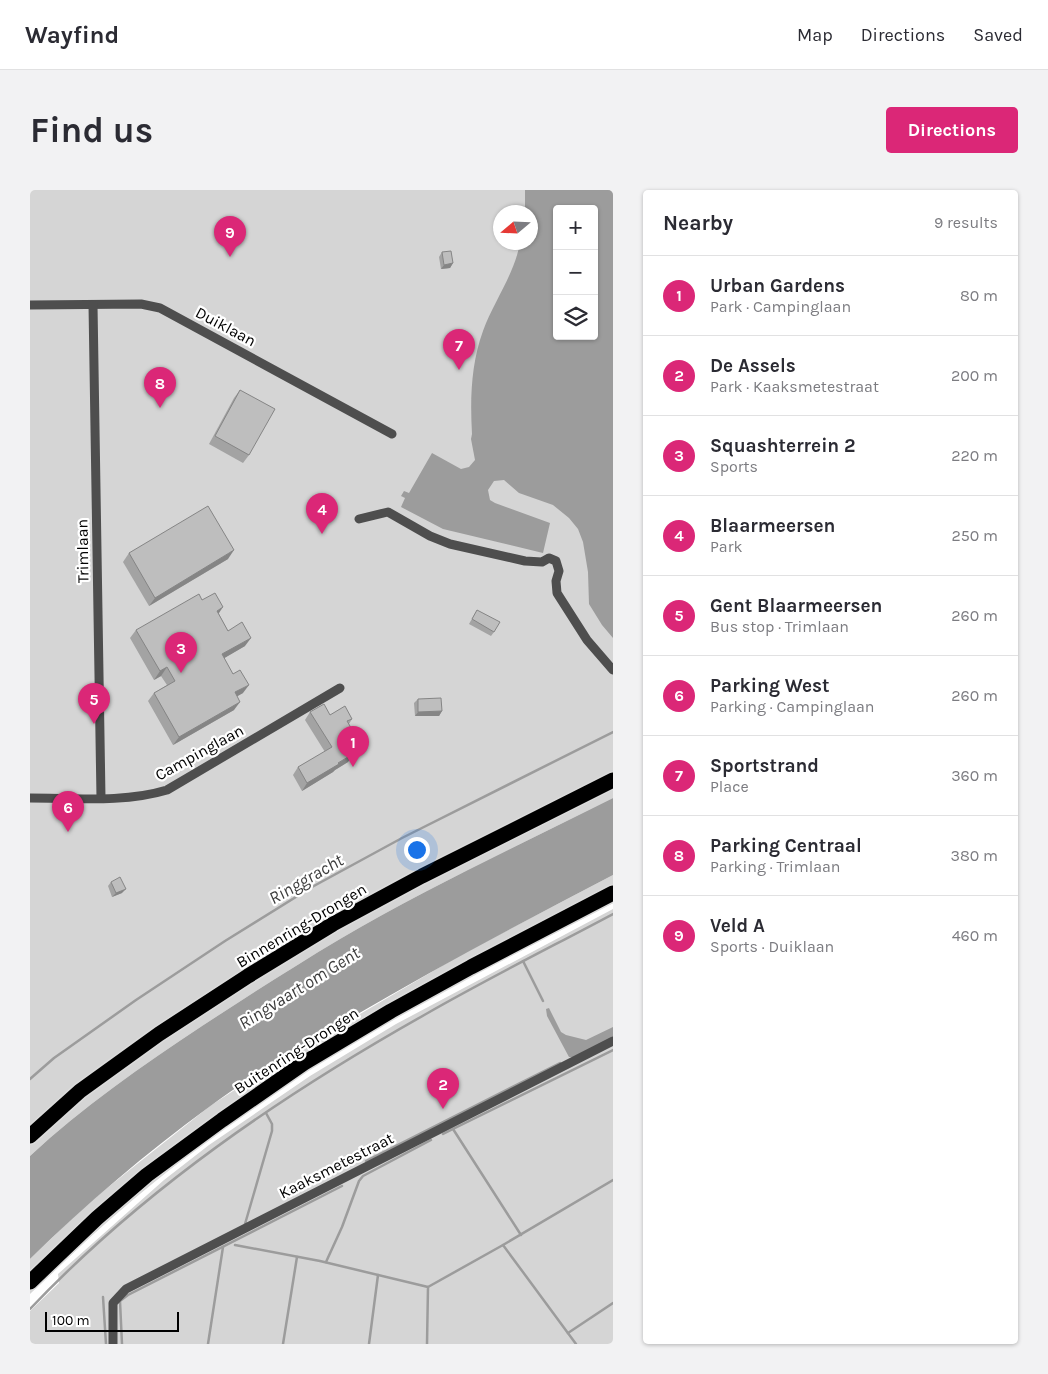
<!DOCTYPE html>
<html lang="en">
<head>
<meta charset="utf-8">
<style>
  body { margin:0; font-family:Karla,sans-serif; background:#f2f2f3; color:#2b2b33 }
  .controls { position:absolute; right:15px; top:15px; display:grid; overflow:hidden; border-radius:5px; box-shadow:0 1px 4px #0004 }
  .controls button { width:45px; height:45px; display:grid; place-items:center; padding:0; border:0; border-bottom:1px solid #e1e1e2; background:#fff; color:#2b2b33; font:25px sans-serif }
  .compass { position:absolute; left:463px; top:15px; width:45px; height:45px; border-radius:50%; background:#fff; box-shadow:0 1px 4px #0004; rotate:251deg }
  .scale { position:absolute; left:15px; bottom:12px; width:134px; box-sizing:border-box; padding-left:5px; border:2px solid #000; border-top:0; font-size:14px; line-height:18px; white-space:nowrap; color:#000; -webkit-text-stroke:4px #fff; paint-order:stroke }
  .you { position:absolute; left:386px; top:659px; width:18px; height:18px; margin:-12px; border:4px solid #fff; border-radius:50%; background:#1a73e8; box-shadow:0 0 0 8px #1a73e833 }
  .badge { display:grid; place-items:center; width:32px; height:32px; border-radius:50%; background:#db2777; color:#fff; font-size:16px; font-weight:700 }
  .pin { position:absolute; translate:-50% -41px; filter:drop-shadow(0 1px 2px #0008) }
  .pin::after { content:''; position:absolute; top:26px; width:18px; height:15px; background:inherit; clip-path:polygon(0 0,100% 0,50% 100%) }
  .list { margin:0; padding:0; list-style:none }
  h2 { display:flex; justify-content:space-between; align-items:center; height:65px; margin:0; padding:0 20px; font-size:21px }
  h2 small { font-size:16px; font-weight:400; color:#7c7c81 }
  .list li { display:grid; grid-template-columns:32px 1fr auto; gap:15px; align-items:center; box-sizing:border-box; height:80px; padding:0 20px; border-top:1px solid #e1e1e2 }
  .list b { display:block; font-size:19px; white-space:nowrap }
  .list p { margin:0; font-size:16px; white-space:nowrap; color:#7c7c81 }
  .list em { font-size:16px; font-style:normal; color:#7c7c81 }
  .icon { flex:none; width:28px; height:28px; fill:none; stroke:currentColor; stroke-width:2; stroke-linecap:round; stroke-linejoin:round }
  .map { position:relative; flex:none; width:583px; height:1154px; overflow:hidden; border-radius:5px }
  header { display:flex; align-items:center; gap:30px; box-sizing:border-box; height:70px; padding:0 25px; background:#fff; border-bottom:1px solid #e1e1e2 }
  header strong { font-size:24px }
  nav { display:flex; gap:28px; margin-inline-start:auto; font-size:18px }
  .intro { display:flex; align-items:center; justify-content:space-between; box-sizing:border-box; height:120px; padding:0 30px }
  h1 { margin:0; font-size:35px }
  .button { padding:12px 22px; border-radius:5px; background:#db2777; color:#fff; font-size:18px; font-weight:700 }
  main { display:flex; gap:30px; padding:0 30px }
  aside { flex:1; background:#fff; border-radius:5px; box-shadow:0 1px 4px #0004 }
  .map>svg:first-child { display:block }
  .green { fill:#d5d5d5; fill-rule:evenodd }
  .water { fill:#9c9c9c; fill-rule:evenodd }
  .lines { fill:none; stroke-linecap:round; stroke-linejoin:round }
  .stream { stroke:#9c9c9c; stroke-width:2.5 }
  .highway-casing { stroke:#dbdbdb; stroke-width:18 }
  .street { stroke:#4e4e4e; stroke-width:9 }
  .highway { stroke:#000; stroke-width:15 }
  .wall { fill:#a3a3a3 }
  .shaded-wall { fill:#858585 }
  .building { fill:#bebebe; stroke:#858585 }
  .labels { text-anchor:middle; stroke-width:4.5; stroke-linejoin:round; paint-order:stroke }
  .street-label { font-size:16px; fill:#000; stroke:#fff }
  .water-label { font-size:18px; font-style:italic; fill:#3d3d3d; stroke:#fff }
</style>
</head>
<body>
<header>
<strong>Wayfind</strong>
<nav><a>Map</a><a>Directions</a><a>Saved</a></nav>
</header>
<div class="intro"><h1>Find us</h1><a class="button">Directions</a></div>
<main>
<div class="map">
<svg width="583" height="1154" viewBox="0 0 583 1154">
  <rect width="100%" height="100%" fill="#fff"/>
  <g class="green">
    <path d="M0,0H583V608C492,654 398,697 310,749C263,777 218,806 172,836C112,876 52,917 0,966ZM527,19H564V146H527ZM470,22H500V52H470Z"/>
    <path d="M583,685V695L383,800L272,867L185,925L112,980L0,1083V1069L56,1015L107,974L180,916L243,875L434,763Z"/>
    <path d="M583,710V713C448,783 311,851 189,942C122,991 59,1046 0,1104V1099L34,1066L131,982L256,891L376,819Z"/>
    <path d="M583,719V1154H0V1121L29,1093L28,1084L134,990L179,955L280,886L366,834Z"/>
  </g>
  <g class="water">
    <path d="M495,0H583V448L572,435L559,414L558,382L553,352L548,339L539,328L523,315L489,303L474,290L464,291L458,300L460,310L465,313L520,333L513,363L413,339L371,317L375,308L371,306L374,301L379,303L402,263L431,279L439,277L445,270L441,249L442,244C440,209 441,174 453,141C464,111 484,85 490,53L500,52V22H495ZM527,19H564V146H527Z"/>
    <path d="M583,608V685C487,735 391,786 297,842C258,866 216,889 179,917C116,963 56,1014 0,1069V966C52,917 112,876 172,836C218,806 263,777 310,749C398,697 492,654 583,608Z"/>
    <path d="M519,818L531,842L536,845L556,850L583,837V848L543,867H539L517,826L516,819Z"/>
  </g>
  <g class="lines">
    <g class="stream">
      <path d="M493,771L513,811"/>
      <path d="M0,889L24,868L106,810L195,751L282,697L372,648L583,542"/>
      <path d="M413,944L423,939"/>
      <path d="M336,971L530,873"/>
      <path d="M216,1033L215,1034L242,941V934L236,923"/>
      <path d="M491,1045L423,939L583,860"/>
      <path d="M205,1055L290,1071L398,1097L397,1154"/>
      <path d="M473,1055L583,990"/>
      <path d="M296,1072L312,1037L329,991L333,986L401,950"/>
      <path d="M398,1097L473,1055L546,1154"/>
      <path d="M73,1107L76,1154"/>
      <path d="M0,1119C114,999 252,905 396,824C457,789 521,757 583,724"/>
      <path d="M538,1143L583,1113"/>
      <path d="M92,1154L90,1111L98,1105L312,996"/>
      <path d="M178,1154L193,1057"/>
      <path d="M253,1154L267,1067"/>
      <path d="M339,1154L348,1085"/>
    </g>
    <defs>
      <g id="highway">
        <path d="M0,946L50,901L129,844L218,786L303,734L392,686L583,590"/>
        <path d="M0,1092L67,1028L117,985L192,930L274,873L361,821L441,777L583,703"/>
      </g>
    </defs>
    <use href="#highway" class="highway-casing"/>
    <g class="street">
      <path d="M0,115L111,114L130,118L362,244"/>
      <path d="M63,115L71,608"/>
      <path d="M329,329L358,322L400,346L420,354L495,371L512,372L519,368L526,371L529,381L526,391L527,403L557,450L583,480"/>
      <path d="M0,608C45,608 94,613 137,600L310,498"/>
      <path d="M83,1154V1113L96,1099L583,851"/>
    </g>
    <use href="#highway" class="highway"/>
  </g>
  <g class="wall">
    <path d="M412,62L423,73L420,78L411,79L409,67Z"/>
    <path d="M210,200L219,265L213,273L179,254L204,208Z"/>
    <path d="M99,363L198,369L119,416L93,372Z"/>
    <path d="M447,420L464,442L461,446L439,434Z"/>
    <path d="M189,424L198,441L215,456L194,468L213,503L207,506L204,520L143,555L118,511L124,503L137,495L131,486L124,490L100,448L106,440Z"/>
    <path d="M388,509L412,521L409,526H385L384,513Z"/>
    <path d="M280,522L322,529L319,534L325,561L322,562L318,572L305,580L303,582L272,601L263,585L268,577L295,562L275,530Z"/>
    <path d="M81,692L92,703L82,707L78,696Z"/>
  </g>
  <g class="shaded-wall">
    <path d="M423,73L420,78L411,79L414,75Z"/>
    <path d="M204,360L198,369L119,416L125,408Z"/>
    <path d="M193,417L187,426V421Z"/>
    <path d="M221,448L215,456L186,473L192,464Z"/>
    <path d="M137,477L131,486L124,490L130,481Z"/>
    <path d="M219,495L213,503L199,511L205,502Z"/>
    <path d="M210,512L204,520L143,555L149,547Z"/>
    <path d="M412,521L409,526H385L388,522Z"/>
    <path d="M330,553L325,561L315,567L320,559Z"/>
    <path d="M323,564L318,572L305,580L303,582L272,601L277,593Z"/>
    <path d="M96,699L92,703L82,707L86,703Z"/>
  </g>
  <g class="building">
    <path d="M421,61L423,73L414,75L412,62Z"/>
    <path d="M210,200L245,219L219,265L185,246Z"/>
    <path d="M178,316L204,360L125,408L99,363Z"/>
    <path d="M185,403L193,417L187,421L198,441L212,432L221,448L192,464L203,484L210,480L219,495L205,502L210,512L149,547L124,503L145,491L137,477L130,481L106,440L169,404L172,410Z"/>
    <path d="M447,420L470,432L464,442L442,429Z"/>
    <path d="M411,508L412,521L388,522V509Z"/>
    <path d="M294,514L300,525L315,516L322,529L317,531L330,553L320,559L323,564L308,573L309,574L277,593L268,577L302,557L280,522Z"/>
    <path d="M90,687L96,699L86,703L81,692Z"/>
  </g>
  <g class="labels">
    <g class="street-label">
      <text transform="translate(196 136) rotate(28)" y="6">Duiklaan</text>
      <text transform="translate(52 361) rotate(-91)" y="6">Trimlaan</text>
      <text transform="translate(169 562) rotate(-29)" y="6">Campinglaan</text>
      <text transform="translate(271 735) rotate(-31)" y="6">Binnenring-Drongen</text>
      <text transform="translate(266 860) rotate(-33)" y="6">Buitenring-Drongen</text>
      <text transform="translate(306 975) rotate(-27)" y="6">Kaaksmetestraat</text>
    </g>
    <g class="water-label">
      <text transform="translate(276 689) rotate(-30)" y="6">Ringgracht</text>
      <text transform="translate(269 798) rotate(-32)" y="6">Ringvaart om Gent</text>
    </g>
  </g>
</svg>
<div class="controls">
<button>+</button>
<button>−</button>
<button><svg class="icon" aria-label="layers" viewBox="0 0 24 24"><path d="M12 4l9 5-9 5-9-5zM3 14l9 5 9-5"/></svg></button>
</div>
<svg class="compass" viewBox="-18 -18 36 36"><path d="M0-13l5 13h-10z" fill="#e53935"/><path d="M0 13l5-13h-10z" fill="#7c7c81"/></svg>
<div class="scale">100 m</div>
<div class="you"></div>
<div class="pin badge" style="left:323px;top:577px">1</div>
<div class="pin badge" style="left:413px;top:919px">2</div>
<div class="pin badge" style="left:151px;top:483px">3</div>
<div class="pin badge" style="left:292px;top:344px">4</div>
<div class="pin badge" style="left:64px;top:534px">5</div>
<div class="pin badge" style="left:38px;top:642px">6</div>
<div class="pin badge" style="left:429px;top:180px">7</div>
<div class="pin badge" style="left:130px;top:218px">8</div>
<div class="pin badge" style="left:200px;top:67px">9</div>
</div>
<aside>
<h2>Nearby<small>9 results</small></h2>
<ul class="list">
<li><span class="badge">1</span><div><b>Urban Gardens</b><p>Park · Campinglaan</p></div><em>80 m</em></li>
<li><span class="badge">2</span><div><b>De Assels</b><p>Park · Kaaksmetestraat</p></div><em>200 m</em></li>
<li><span class="badge">3</span><div><b>Squashterrein 2</b><p>Sports</p></div><em>220 m</em></li>
<li><span class="badge">4</span><div><b>Blaarmeersen</b><p>Park</p></div><em>250 m</em></li>
<li><span class="badge">5</span><div><b>Gent Blaarmeersen</b><p>Bus stop · Trimlaan</p></div><em>260 m</em></li>
<li><span class="badge">6</span><div><b>Parking West</b><p>Parking · Campinglaan</p></div><em>260 m</em></li>
<li><span class="badge">7</span><div><b>Sportstrand</b><p>Place</p></div><em>360 m</em></li>
<li><span class="badge">8</span><div><b>Parking Centraal</b><p>Parking · Trimlaan</p></div><em>380 m</em></li>
<li><span class="badge">9</span><div><b>Veld A</b><p>Sports · Duiklaan</p></div><em>460 m</em></li>
</ul>
</aside>
</main>
</body>
</html>
